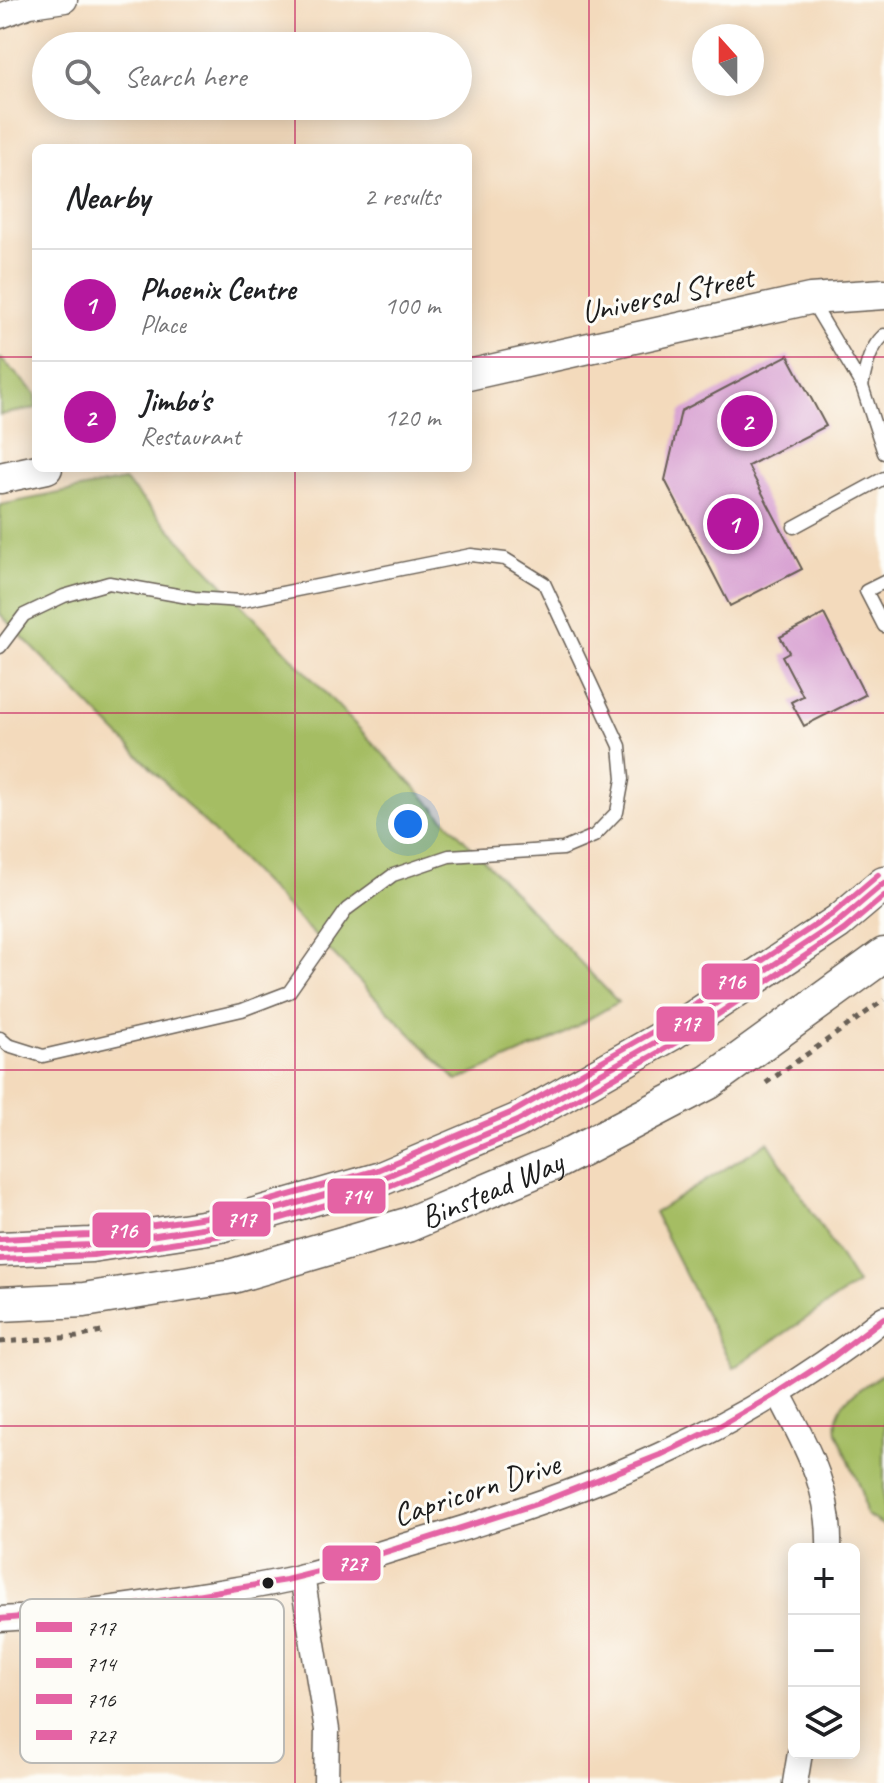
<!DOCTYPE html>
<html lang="en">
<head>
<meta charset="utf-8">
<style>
  body { margin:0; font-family:Caveat,sans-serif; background:#f2f2f2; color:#202124 }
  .controls { position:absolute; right:24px; bottom:24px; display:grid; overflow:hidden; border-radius:12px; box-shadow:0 4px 20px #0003 }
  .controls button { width:72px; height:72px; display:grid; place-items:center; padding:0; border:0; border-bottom:2px solid #e0e0e0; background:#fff; color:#202124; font:40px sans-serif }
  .compass { position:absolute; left:692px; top:24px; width:72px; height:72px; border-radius:50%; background:#fff; box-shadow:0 4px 20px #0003; rotate:339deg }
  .you { position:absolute; left:408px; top:824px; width:28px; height:28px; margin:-20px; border:6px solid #fff; border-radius:50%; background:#1a73e8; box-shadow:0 0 0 12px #1a73e833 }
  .badge { display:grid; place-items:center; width:52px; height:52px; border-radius:50%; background:#b5179e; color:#fff; font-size:26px; font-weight:700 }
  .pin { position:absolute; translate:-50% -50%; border:4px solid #fff; box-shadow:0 2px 8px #0006 }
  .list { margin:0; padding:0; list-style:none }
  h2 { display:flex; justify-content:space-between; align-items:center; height:104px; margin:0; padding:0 32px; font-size:34px }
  h2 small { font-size:26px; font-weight:400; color:#757577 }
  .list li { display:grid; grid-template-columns:52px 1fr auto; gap:24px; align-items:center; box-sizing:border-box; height:112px; padding:0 32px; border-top:2px solid #e0e0e0 }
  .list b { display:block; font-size:30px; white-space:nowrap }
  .list p { margin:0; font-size:26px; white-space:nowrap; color:#757577 }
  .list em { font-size:26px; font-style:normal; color:#757577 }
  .icon { flex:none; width:44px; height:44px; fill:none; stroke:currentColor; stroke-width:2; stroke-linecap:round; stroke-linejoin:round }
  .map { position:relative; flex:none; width:884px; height:1783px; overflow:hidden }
  .search { position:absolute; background:#fff; box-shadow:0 4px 20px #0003; left:32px; top:32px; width:440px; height:88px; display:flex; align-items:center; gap:20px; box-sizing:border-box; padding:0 28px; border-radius:44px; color:#757577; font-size:30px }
  .panel { position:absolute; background:#fff; box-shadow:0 4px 20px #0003; left:32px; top:144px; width:440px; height:328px; border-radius:12px }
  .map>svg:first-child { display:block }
  .green { fill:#a5bd63; stroke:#606c40; stroke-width:2 }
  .building { fill:#d8a1d2 }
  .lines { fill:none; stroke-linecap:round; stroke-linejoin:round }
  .service-casing { stroke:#675e54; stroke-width:15 }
  .minor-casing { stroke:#675e54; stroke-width:27 }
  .tertiary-casing { stroke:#675e54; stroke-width:33 }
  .secondary-casing { stroke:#675e54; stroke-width:37 }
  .path { stroke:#675e54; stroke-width:5; stroke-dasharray:6 6; stroke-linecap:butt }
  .service { stroke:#fff; stroke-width:12 }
  .minor { stroke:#fff; stroke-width:24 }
  .tertiary { stroke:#fff; stroke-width:30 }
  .secondary { stroke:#fff; stroke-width:34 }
  .bus-1-casing { stroke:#fdfcf7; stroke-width:12 }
  .bus-2-casing { stroke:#fdfcf7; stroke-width:12 }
  .bus-3-casing { stroke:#fdfcf7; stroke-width:12 }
  .bus-4-casing { stroke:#fdfcf7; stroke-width:12 }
  .bus-1 { stroke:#e463a4; stroke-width:6 }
  .bus-2 { stroke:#e463a4; stroke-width:6 }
  .bus-3 { stroke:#e463a4; stroke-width:6 }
  .bus-4 { stroke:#e463a4; stroke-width:6 }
  .grid { fill:none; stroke:#c2185b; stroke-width:2; stroke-opacity:0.55 }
  .bus-dot { fill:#1c1c1c; stroke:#fdfcf7; stroke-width:3 }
  .labels { text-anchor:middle; stroke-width:6; stroke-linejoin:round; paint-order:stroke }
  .street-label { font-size:32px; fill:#1c1c1c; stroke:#fdfcf7 }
  .key { fill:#fdfcf7; stroke:#bab9b5; stroke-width:2 }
  .key-label { font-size:22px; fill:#1c1c1c }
  .line-badge { stroke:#fdfcf7; stroke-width:3 }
  .badge-label { font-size:22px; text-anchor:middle; font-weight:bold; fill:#fff }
</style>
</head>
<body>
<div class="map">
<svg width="884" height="1783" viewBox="0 0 884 1783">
  <rect width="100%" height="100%" fill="#fdfcf7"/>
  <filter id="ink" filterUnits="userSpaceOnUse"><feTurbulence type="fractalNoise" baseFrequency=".0125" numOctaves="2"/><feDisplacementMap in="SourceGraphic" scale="16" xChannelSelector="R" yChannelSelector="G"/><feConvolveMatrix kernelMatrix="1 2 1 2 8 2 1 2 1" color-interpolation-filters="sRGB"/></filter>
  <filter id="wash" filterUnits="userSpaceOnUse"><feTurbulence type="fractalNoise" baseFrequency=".006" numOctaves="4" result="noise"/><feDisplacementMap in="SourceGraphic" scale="32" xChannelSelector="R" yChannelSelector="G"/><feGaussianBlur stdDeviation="1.8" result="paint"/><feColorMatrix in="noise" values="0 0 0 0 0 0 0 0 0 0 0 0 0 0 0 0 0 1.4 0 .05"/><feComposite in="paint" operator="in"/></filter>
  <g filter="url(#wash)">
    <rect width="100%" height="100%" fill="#f3dabc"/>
    <g class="green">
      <path d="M0,358L36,394V408L0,415Z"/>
      <path d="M124,480L618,1002L556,1038L457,1081L0,614V505Z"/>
      <path d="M768,1142L857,1284L733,1368L654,1213Z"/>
      <path d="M884,1373V1526L866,1515L862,1491L837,1432C832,1400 861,1389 884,1373Z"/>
    </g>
    <g id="blocks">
      <g class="building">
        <path d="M788,355L826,426L748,466L802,569L730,606L665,480L681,411Z"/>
        <path d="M824,614L865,695L804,726L791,702L803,696L782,656L789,652L780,637Z"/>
      </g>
    </g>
  </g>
  <g filter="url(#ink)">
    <use href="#blocks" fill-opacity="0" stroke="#675e54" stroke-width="2"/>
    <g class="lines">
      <defs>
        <g id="service">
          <path d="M812,302L862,386L884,453"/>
          <path d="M862,386C866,367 869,349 884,335"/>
          <path d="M794,527L884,478"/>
          <path d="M884,582L866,591L884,626"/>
          <path d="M0,647L24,615L64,596L109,583L194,598L242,601L471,555L505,559L544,583L620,746L623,779L617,812L594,836L563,849L449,856L393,875L347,909L289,992L242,1010L43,1056L8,1045L0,1038"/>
        </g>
        <g id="minor">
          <path d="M0,16L30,5L65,0"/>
          <path d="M779,1394C806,1446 831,1488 829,1549"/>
          <path d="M302,1576L327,1730L326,1783"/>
          <path d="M0,1619C63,1616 125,1607 187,1597C225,1591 263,1586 300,1577C338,1568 374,1555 411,1544C586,1493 741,1434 884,1318"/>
          <path d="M795,1783L800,1753"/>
        </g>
        <g id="tertiary">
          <path d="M468,375L810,299L884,294"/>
          <path d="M0,478L47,468"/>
        </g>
        <g id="secondary">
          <path d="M0,1249L91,1245L221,1225L380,1179L517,1121L670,1034L838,922L884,883"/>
          <path id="s1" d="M0,1304L84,1300L233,1276L407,1225L556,1162L709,1082L884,955"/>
        </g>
      </defs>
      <use href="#service" class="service-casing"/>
      <use href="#minor" class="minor-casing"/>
      <use href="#tertiary" class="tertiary-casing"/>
      <use href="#secondary" class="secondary-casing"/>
      <g class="path">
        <path d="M766,1083L884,1000"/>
        <path d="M0,1342L77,1337L106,1331"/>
      </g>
      <use href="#service" class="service"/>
      <use href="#minor" class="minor"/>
      <use href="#tertiary" class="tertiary"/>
      <use href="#secondary" class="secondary"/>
      <defs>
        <path id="bus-1" d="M0,1249L91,1245L221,1225L380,1179L517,1121L670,1034L838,922L884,883"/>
        <path id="bus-2" d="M0,1259L93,1255L223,1235L384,1188L522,1130L675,1043L844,930L884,896"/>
        <path id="bus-3" d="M0,1239L90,1235L219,1215L377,1170L513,1112L665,1025L832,914L878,875"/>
        <path id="bus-4" d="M0,1619L117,1608L286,1580L342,1566L539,1503L660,1455L718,1427L774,1395L830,1359L884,1318"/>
      </defs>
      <use href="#bus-1" class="bus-1-casing"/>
      <use href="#bus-2" class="bus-2-casing"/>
      <use href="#bus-3" class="bus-3-casing"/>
      <use href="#bus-4" class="bus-4-casing"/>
      <use href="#bus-1" class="bus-1"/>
      <use href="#bus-2" class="bus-2"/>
      <use href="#bus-3" class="bus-3"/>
      <use href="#bus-4" class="bus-4"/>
    </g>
  </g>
  <path class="grid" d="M295,0V46M589,0V1783M295,106V148M0,357H36M468,357H884M295,468V1783M0,713H884M0,1070H884M0,1426H884"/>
  <circle class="bus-dot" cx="268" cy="1583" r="7"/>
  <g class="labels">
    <g class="street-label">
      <text transform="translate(667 294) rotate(-12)" y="11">Universal Street</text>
      <text dy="11" stroke="none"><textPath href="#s1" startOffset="508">Binstead Way</textPath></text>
      <text transform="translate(476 1489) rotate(-18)" y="11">Capricorn Drive</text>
    </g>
  </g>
  <rect x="20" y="1599" width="264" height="164" rx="12" class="key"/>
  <rect x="36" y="1622" width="36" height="10" fill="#e463a4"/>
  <rect x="36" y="1658" width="36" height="10" fill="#e463a4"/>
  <rect x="36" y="1694" width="36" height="10" fill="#e463a4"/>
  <rect x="36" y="1730" width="36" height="10" fill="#e463a4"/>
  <g class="key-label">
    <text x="86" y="1635">717</text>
    <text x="86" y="1671">714</text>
    <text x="86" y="1707">716</text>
    <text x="86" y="1743">727</text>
  </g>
  <g class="line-badge">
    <rect x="700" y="962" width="61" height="39" rx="8" fill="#e463a4"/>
    <rect x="655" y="1005" width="61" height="38" rx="8" fill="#e463a4"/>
    <rect x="326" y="1177" width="61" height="38" rx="8" fill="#e463a4"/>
    <rect x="211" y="1200" width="61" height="38" rx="8" fill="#e463a4"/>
    <rect x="91" y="1211" width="61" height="38" rx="8" fill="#e463a4"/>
    <rect x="321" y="1544" width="61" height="38" rx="8" fill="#e463a4"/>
  </g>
  <g class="badge-label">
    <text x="730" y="989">716</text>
    <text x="685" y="1031">717</text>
    <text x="356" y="1204">714</text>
    <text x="241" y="1227">717</text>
    <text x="122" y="1238">716</text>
    <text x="352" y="1571">727</text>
  </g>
</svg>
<div class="controls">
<button>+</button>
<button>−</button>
<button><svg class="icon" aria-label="layers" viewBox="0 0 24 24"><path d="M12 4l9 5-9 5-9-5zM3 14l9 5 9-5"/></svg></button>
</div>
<svg class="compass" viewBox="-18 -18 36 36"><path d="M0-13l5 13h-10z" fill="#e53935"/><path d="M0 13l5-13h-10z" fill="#757577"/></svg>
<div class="you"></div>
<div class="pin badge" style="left:733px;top:524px">1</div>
<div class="pin badge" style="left:747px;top:421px">2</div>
<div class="search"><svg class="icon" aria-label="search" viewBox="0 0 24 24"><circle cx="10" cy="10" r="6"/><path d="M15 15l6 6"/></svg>Search here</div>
<section class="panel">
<h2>Nearby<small>2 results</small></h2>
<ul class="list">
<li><span class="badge">1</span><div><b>Phoenix Centre</b><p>Place</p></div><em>100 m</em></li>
<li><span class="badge">2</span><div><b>Jimbo's</b><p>Restaurant</p></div><em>120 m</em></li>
</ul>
</section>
</div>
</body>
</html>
